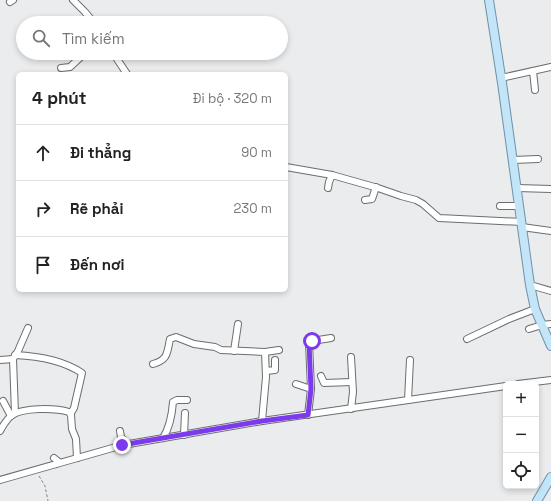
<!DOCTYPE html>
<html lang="vi">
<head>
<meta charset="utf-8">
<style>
  body { margin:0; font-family:"Space Grotesk",sans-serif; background:#f6f6f6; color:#222 }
  .controls { position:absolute; right:12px; bottom:12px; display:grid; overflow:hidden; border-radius:6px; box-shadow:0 2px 6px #0003 }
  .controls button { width:36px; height:36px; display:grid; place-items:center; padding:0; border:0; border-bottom:1px solid #e0e0e0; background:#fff; color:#222; font:20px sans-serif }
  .stop { position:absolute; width:12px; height:12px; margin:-9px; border:3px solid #7c3aed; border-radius:50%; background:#fff }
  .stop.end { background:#7c3aed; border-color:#fff; box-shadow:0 1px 4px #0008 }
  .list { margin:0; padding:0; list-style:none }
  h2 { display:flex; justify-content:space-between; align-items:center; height:52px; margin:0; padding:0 16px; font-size:17px }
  h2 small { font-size:13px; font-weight:400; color:#767676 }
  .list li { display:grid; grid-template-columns:26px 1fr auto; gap:12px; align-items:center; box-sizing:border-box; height:56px; padding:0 16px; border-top:1px solid #e0e0e0 }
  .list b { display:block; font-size:15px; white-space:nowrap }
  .list em { font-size:13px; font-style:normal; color:#767676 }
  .icon { flex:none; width:22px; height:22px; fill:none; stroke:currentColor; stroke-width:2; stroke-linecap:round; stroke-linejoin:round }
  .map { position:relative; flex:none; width:551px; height:501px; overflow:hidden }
  .search { position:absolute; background:#fff; box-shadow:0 2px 6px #0003; left:16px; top:16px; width:272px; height:44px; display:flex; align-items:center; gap:10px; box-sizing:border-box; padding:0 14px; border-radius:22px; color:#767676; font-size:15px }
  .panel { position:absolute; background:#fff; box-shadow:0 2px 6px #0003; left:16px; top:72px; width:272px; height:220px; border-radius:6px }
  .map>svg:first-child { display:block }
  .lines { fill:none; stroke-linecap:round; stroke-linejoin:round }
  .minor-casing { stroke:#6b6d6e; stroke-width:8 }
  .major-casing { stroke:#6f92a8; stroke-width:10 }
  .path { stroke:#88898a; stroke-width:1; stroke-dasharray:3 2; stroke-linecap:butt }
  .minor { stroke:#fff; stroke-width:6 }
  .major { stroke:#c4e4f8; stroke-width:8 }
  .route { stroke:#7c3aed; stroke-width:5 }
</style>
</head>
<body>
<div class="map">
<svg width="551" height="501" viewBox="0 0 551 501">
  <rect width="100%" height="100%" fill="#eaecee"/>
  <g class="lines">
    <defs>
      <g id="minor">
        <path d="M73,0L85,12L94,23"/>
        <path d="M10,2L13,0"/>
        <path d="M113,53L127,74"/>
        <path d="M61,68L70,67L85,53"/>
        <path d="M533,71L535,90"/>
        <path d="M501,78L551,67"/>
        <path d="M513,160L538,159"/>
        <path d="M286,167L332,175L378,188L401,196L416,200L423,204L439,218L522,222"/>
        <path d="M328,188L329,182L332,175"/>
        <path d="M517,188L551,189"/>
        <path d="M365,200L372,199L376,187"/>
        <path d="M500,206H519"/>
        <path d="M522,227L551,231"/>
        <path d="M530,285L551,291"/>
        <path d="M529,329L542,325L551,324"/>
        <path d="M467,339L509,319L535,309"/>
        <path d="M234,351L238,324"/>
        <path d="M265,352L279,350"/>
        <path d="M15,355C37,356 64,361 82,373L74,408L71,413"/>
        <path d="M0,360L13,359"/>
        <path d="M153,364C168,360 167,353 170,339L176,337L194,344L215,347L221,350L265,352L266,377L262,421"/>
        <path d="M266,371L275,370V360"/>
        <path d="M321,376L324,383L352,382"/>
        <path d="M296,384L311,389"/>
        <path d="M518,384L551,380"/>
        <path d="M408,400L410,360"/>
        <path d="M3,401L11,416"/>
        <path d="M351,409L353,392L351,357"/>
        <path d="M15,413L13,359L18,351L28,328"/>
        <path d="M308,415L311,389L309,343L312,341L331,338"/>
        <path d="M0,431C3,426 6,420 11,416C22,407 56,408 69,412L71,415L72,429L76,439L77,458"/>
        <path d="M120,431L121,437L127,444"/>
        <path d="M184,435L185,413"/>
        <path d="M163,438C170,427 172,415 173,402L177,400H187"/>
        <path d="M54,458L59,462L56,464"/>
        <path d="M0,480L123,445L262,421L506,386"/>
      </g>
      <g id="major">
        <path d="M489,0L502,83L530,285L535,309L551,346"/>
        <path d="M537,501L551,477"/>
      </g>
    </defs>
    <use href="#minor" class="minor-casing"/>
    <use href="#major" class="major-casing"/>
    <path class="path" d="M39,476L45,486L48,501"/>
    <use href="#minor" class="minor"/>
    <use href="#major" class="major"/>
  </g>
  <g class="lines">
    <path class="route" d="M122,445L262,421L308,415L311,389L309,343L312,341"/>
  </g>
</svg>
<div class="controls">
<button>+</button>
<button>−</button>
<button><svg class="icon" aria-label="locate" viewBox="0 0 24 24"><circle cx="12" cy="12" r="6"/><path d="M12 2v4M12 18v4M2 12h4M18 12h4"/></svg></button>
</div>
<div class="stop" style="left:312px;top:341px"></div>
<div class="stop end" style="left:122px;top:445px"></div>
<div class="search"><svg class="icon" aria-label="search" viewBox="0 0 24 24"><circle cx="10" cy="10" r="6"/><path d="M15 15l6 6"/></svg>Tìm kiếm</div>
<section class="panel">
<h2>4 phút<small>Đi bộ · 320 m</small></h2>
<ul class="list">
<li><svg class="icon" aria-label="ahead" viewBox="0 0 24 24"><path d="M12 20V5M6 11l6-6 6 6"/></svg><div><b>Đi thẳng</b></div><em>90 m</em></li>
<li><svg class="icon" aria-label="right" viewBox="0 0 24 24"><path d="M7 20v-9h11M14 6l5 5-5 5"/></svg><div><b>Rẽ phải</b></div><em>230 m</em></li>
<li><svg class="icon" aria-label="arrive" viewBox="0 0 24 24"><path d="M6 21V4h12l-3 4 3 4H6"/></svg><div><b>Đến nơi</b></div></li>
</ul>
</section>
</div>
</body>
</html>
